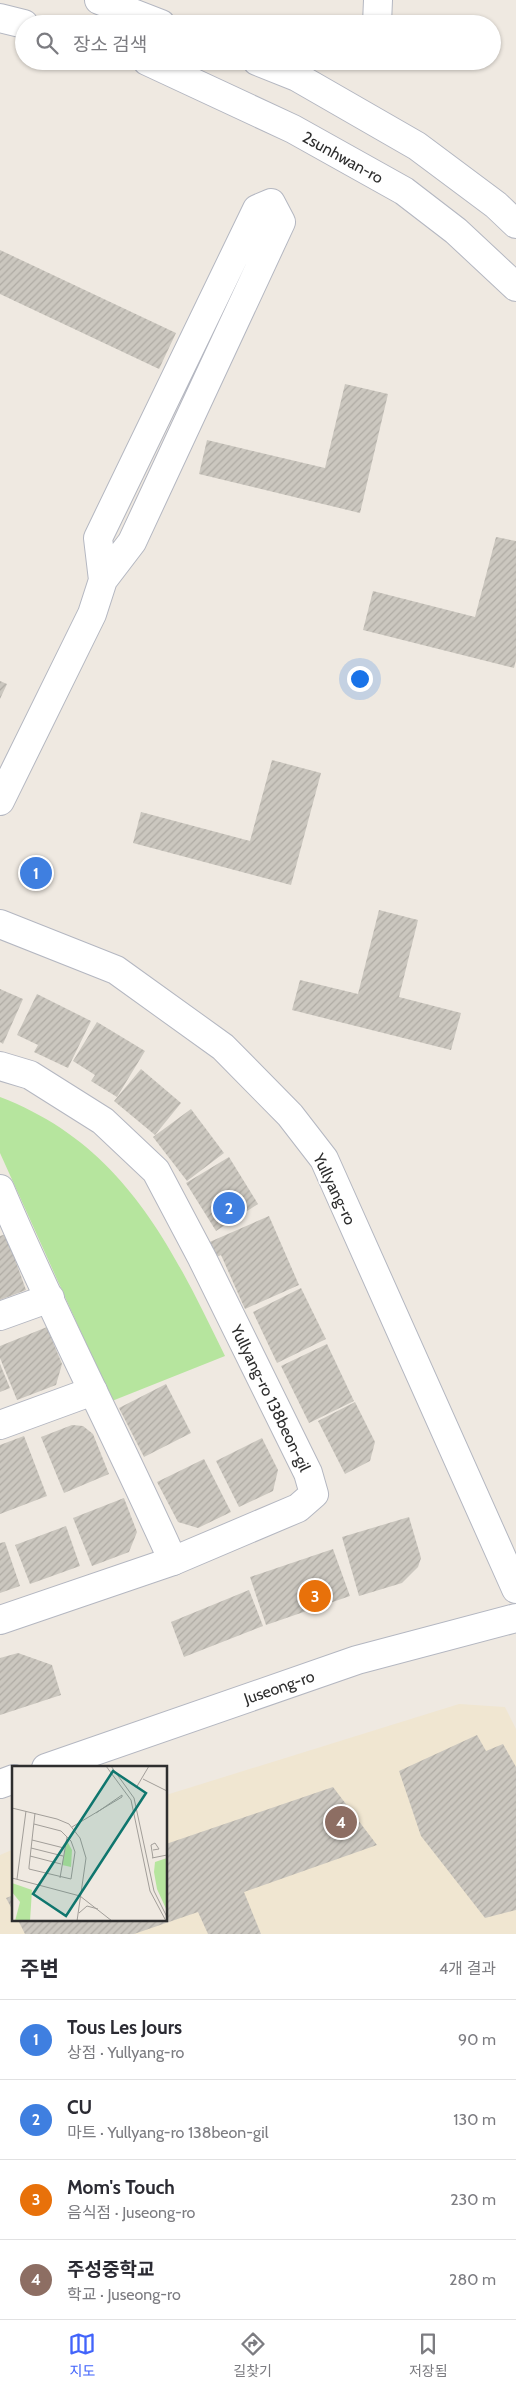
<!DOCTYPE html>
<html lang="ko">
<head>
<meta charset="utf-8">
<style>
  body { margin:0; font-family:Cabin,"Noto Sans KR",sans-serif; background:#f2f2f3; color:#2b2b33 }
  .you { position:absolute; left:359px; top:678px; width:18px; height:18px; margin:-12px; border:4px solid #fff; border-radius:50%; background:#1a73e8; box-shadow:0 0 0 8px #1a73e833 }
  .badge { display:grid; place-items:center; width:32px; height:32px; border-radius:50%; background:#4264fb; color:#fff; font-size:16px; font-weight:700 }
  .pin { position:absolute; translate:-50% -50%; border:2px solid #fff; box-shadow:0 1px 5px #0006 }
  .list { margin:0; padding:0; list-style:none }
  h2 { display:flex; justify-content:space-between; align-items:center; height:65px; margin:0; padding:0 20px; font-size:21px }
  h2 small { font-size:16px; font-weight:400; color:#7c7c81 }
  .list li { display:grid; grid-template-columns:32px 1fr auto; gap:15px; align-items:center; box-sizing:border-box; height:80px; padding:0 20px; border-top:1px solid #e1e1e2 }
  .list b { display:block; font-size:19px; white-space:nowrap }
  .list p { margin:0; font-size:16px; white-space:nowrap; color:#7c7c81 }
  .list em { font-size:16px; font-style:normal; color:#7c7c81 }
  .icon { flex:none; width:28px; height:28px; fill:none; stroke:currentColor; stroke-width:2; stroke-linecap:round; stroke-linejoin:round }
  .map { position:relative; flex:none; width:516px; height:1934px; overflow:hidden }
  .search { position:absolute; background:#fff; box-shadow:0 1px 4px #0004; left:15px; right:15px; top:15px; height:55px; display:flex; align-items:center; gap:12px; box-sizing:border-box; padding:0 18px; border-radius:28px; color:#7c7c81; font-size:19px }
  .sheet { height:385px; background:#fff }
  nav { display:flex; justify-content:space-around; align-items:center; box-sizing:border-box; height:70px; border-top:1px solid #e1e1e2; background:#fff; font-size:14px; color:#7c7c81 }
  nav a { display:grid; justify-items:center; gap:2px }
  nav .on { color:#4264fb }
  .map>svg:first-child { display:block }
  .education { fill:#f0e6d1 }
  .park { fill:#b6e59e }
  .building { fill:url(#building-hatch) }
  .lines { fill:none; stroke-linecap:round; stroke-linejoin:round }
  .minor-casing { stroke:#b4b7c1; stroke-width:30 }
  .minor { stroke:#fff; stroke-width:28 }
  .labels { text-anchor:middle; stroke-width:4; stroke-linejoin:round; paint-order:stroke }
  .street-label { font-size:16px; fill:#2e2e2e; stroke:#fff }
  .inset-road { fill:none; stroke:#a29e99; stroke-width:1 }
  .view { fill:#0f766e; fill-opacity:0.15; stroke:#0f766e; stroke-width:2.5 }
  .inset-edge { fill:none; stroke:#2e2e2e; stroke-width:2.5 }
</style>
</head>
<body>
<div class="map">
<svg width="516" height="1934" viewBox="0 0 516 1934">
  <defs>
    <pattern id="building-hatch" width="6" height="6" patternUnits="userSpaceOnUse" patternTransform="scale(1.25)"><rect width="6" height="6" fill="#cbc7bf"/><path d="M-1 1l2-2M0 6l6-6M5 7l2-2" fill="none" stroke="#afaba4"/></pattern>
  </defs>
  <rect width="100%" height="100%" fill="#efe9e1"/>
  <path class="education" d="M459,1704L505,1707L516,1729V1934H0V1855L14,1849V1920H166V1795Z"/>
  <path class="park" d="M0,1097C123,1144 171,1245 225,1356L112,1401L0,1153Z"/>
  <g class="building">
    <path d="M0,250L176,333L159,369L0,294Z"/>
    <path d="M345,384L388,394L360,513L199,474L207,440L325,468Z"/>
    <path d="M496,537L516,541V660L514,668L363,630L373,591L475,617Z"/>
    <path d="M0,681L7,684L0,699Z"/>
    <path d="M272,760L321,773L291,885L133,843L141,812L250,841Z"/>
    <path d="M379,910L418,920L399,997L461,1013L451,1050L292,1010L300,980L358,994Z"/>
    <path d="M0,989L23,999L3,1044L0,1042Z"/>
    <path d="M37,994L91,1021L68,1068L34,1052L38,1045L17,1035Z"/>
    <path d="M97,1022L145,1051L117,1097L91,1081L95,1075L73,1061Z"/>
    <path d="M141,1069L181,1103L155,1135L114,1101Z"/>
    <path d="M191,1109L224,1153L187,1181L153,1137Z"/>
    <path d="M229,1157L258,1204L216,1231L186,1183Z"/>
    <path d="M269,1216L299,1285L245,1309L221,1255L212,1259L205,1244Z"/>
    <path d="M6,1234L26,1290L0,1300V1236Z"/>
    <path d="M301,1288L326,1339L277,1363L253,1312Z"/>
    <path d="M47,1327L62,1364L56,1385L17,1400L0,1358V1346Z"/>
    <path d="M327,1344L354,1401L309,1423L281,1366Z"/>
    <path d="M0,1364L10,1388L0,1392Z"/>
    <path d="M166,1384L191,1433L144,1457L119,1408Z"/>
    <path d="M355,1402L375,1442L370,1461L345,1474L318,1421Z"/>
    <path d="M72,1425L83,1426L93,1434L109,1474L64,1493L41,1437Z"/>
    <path d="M24,1436L47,1496L0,1514V1445Z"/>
    <path d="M262,1438L278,1470L273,1491L239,1507L216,1461Z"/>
    <path d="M204,1459L231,1512L198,1528L178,1522L157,1482Z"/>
    <path d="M124,1498L137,1532L129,1552L92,1566L73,1518Z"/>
    <path d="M409,1517L421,1558L418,1567L402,1583L359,1596L342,1537Z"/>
    <path d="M66,1526L80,1566L30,1584L15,1545Z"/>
    <path d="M5,1542L20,1586L0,1593V1543Z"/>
    <path d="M333,1549L350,1596L266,1625L250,1577Z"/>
    <path d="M249,1590L263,1626L184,1657L171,1622Z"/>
    <path d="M18,1653L52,1665L61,1695L0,1715V1658Z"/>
    <path d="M477,1735L486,1751L503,1744L516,1767V1910L485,1918L421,1836L399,1771Z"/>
    <path d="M333,1787L377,1845L244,1892L261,1934H208L198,1912L134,1934H25L18,1920H166V1844Z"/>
    <path d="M14,1895V1913L6,1898Z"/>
  </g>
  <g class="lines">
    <defs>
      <g id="minor">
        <path d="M99,0L161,24"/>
        <path d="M0,18L24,24"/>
        <path d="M377,24L378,0"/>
        <path d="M147,61L293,129L404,191L456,231L516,287"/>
        <path d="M257,61L297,77L417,146L496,205L516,224"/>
        <path d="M0,801L92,614L103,580L132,542L281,222L271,203L257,209L98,538L103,580"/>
        <path d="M0,924L116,970L223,1047L290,1115L324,1159L516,1589"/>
        <path d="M0,1066L30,1075L103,1121L156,1171L202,1258L308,1473L314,1494L298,1508L173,1561L0,1620"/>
        <path d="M0,1189C53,1315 117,1436 173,1561"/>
        <path d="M0,1316L50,1298"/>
        <path d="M0,1425L93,1391"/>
        <path d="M46,1768L357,1660L516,1618"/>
        <path d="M0,1784L14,1779"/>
      </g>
    </defs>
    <use href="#minor" class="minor-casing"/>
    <use href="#minor" class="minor"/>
  </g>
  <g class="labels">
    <g class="street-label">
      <text transform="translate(343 157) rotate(29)" y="6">2sunhwan-ro</text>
      <text transform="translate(335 1189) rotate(64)" y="6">Yullyang-ro</text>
      <text transform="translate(271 1398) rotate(64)" y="6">Yullyang-ro 138beon-gil</text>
      <text transform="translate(279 1687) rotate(-19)" y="6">Juseong-ro</text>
    </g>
  </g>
  <g transform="translate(12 1766)">
    <rect width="155" height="155" fill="#efe9e1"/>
    <path d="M155,92V145L145,123L142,106L143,96ZM0,117L20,124L18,155H3L8,136L0,126Z" fill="#b6e59e"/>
    <path d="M55,75L60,84L59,101L50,99Z" fill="#b6e59e"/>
    <path class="inset-road" d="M94,0L119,34L138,125L154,155M99,0L122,32L142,125L155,151M131,13L155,25M124,22L137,0M0,42L45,53L57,58L68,72L74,92L65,155M22,58L49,65L59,75L63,86L59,113L17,103V101L23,47M60,61L110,31V29L84,47M20,74L52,82M19,82L51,90M141,84L147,83L143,77L139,79L141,92M18,90L49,98M140,92L155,89M0,112L68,130L100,155M48,112L55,71M5,113L14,45M67,147L75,140L86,143"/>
    <path class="view" d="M101,5L134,27L54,150L21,128Z"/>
    <rect width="155" height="155" class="inset-edge"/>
  </g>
</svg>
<div class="you"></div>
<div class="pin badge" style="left:36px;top:873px;background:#3f7fe0">1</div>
<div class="pin badge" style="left:229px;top:1208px;background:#3f7fe0">2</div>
<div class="pin badge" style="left:315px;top:1596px;background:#e8710a">3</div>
<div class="pin badge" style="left:341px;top:1822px;background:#8d6e63">4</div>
<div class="search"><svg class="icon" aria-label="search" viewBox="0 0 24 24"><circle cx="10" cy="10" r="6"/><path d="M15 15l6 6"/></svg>장소 검색</div>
</div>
<section class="sheet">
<h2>주변<small>4개 결과</small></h2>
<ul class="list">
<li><span class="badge" style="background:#3f7fe0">1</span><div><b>Tous Les Jours</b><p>상점 · Yullyang-ro</p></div><em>90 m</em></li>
<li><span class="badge" style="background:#3f7fe0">2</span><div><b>CU</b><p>마트 · Yullyang-ro 138beon-gil</p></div><em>130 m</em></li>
<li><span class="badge" style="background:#e8710a">3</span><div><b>Mom's Touch</b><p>음식점 · Juseong-ro</p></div><em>230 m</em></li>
<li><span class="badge" style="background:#8d6e63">4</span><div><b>주성중학교</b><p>학교 · Juseong-ro</p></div><em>280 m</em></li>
</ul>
</section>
<nav>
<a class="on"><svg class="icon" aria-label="map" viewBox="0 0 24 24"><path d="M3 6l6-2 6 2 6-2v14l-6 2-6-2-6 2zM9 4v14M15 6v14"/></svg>지도</a>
<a><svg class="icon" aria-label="directions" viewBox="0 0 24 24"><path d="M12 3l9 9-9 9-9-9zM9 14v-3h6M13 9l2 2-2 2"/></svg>길찾기</a>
<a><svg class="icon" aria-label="saved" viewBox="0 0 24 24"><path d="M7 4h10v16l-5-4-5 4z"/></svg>저장됨</a>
</nav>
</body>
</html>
